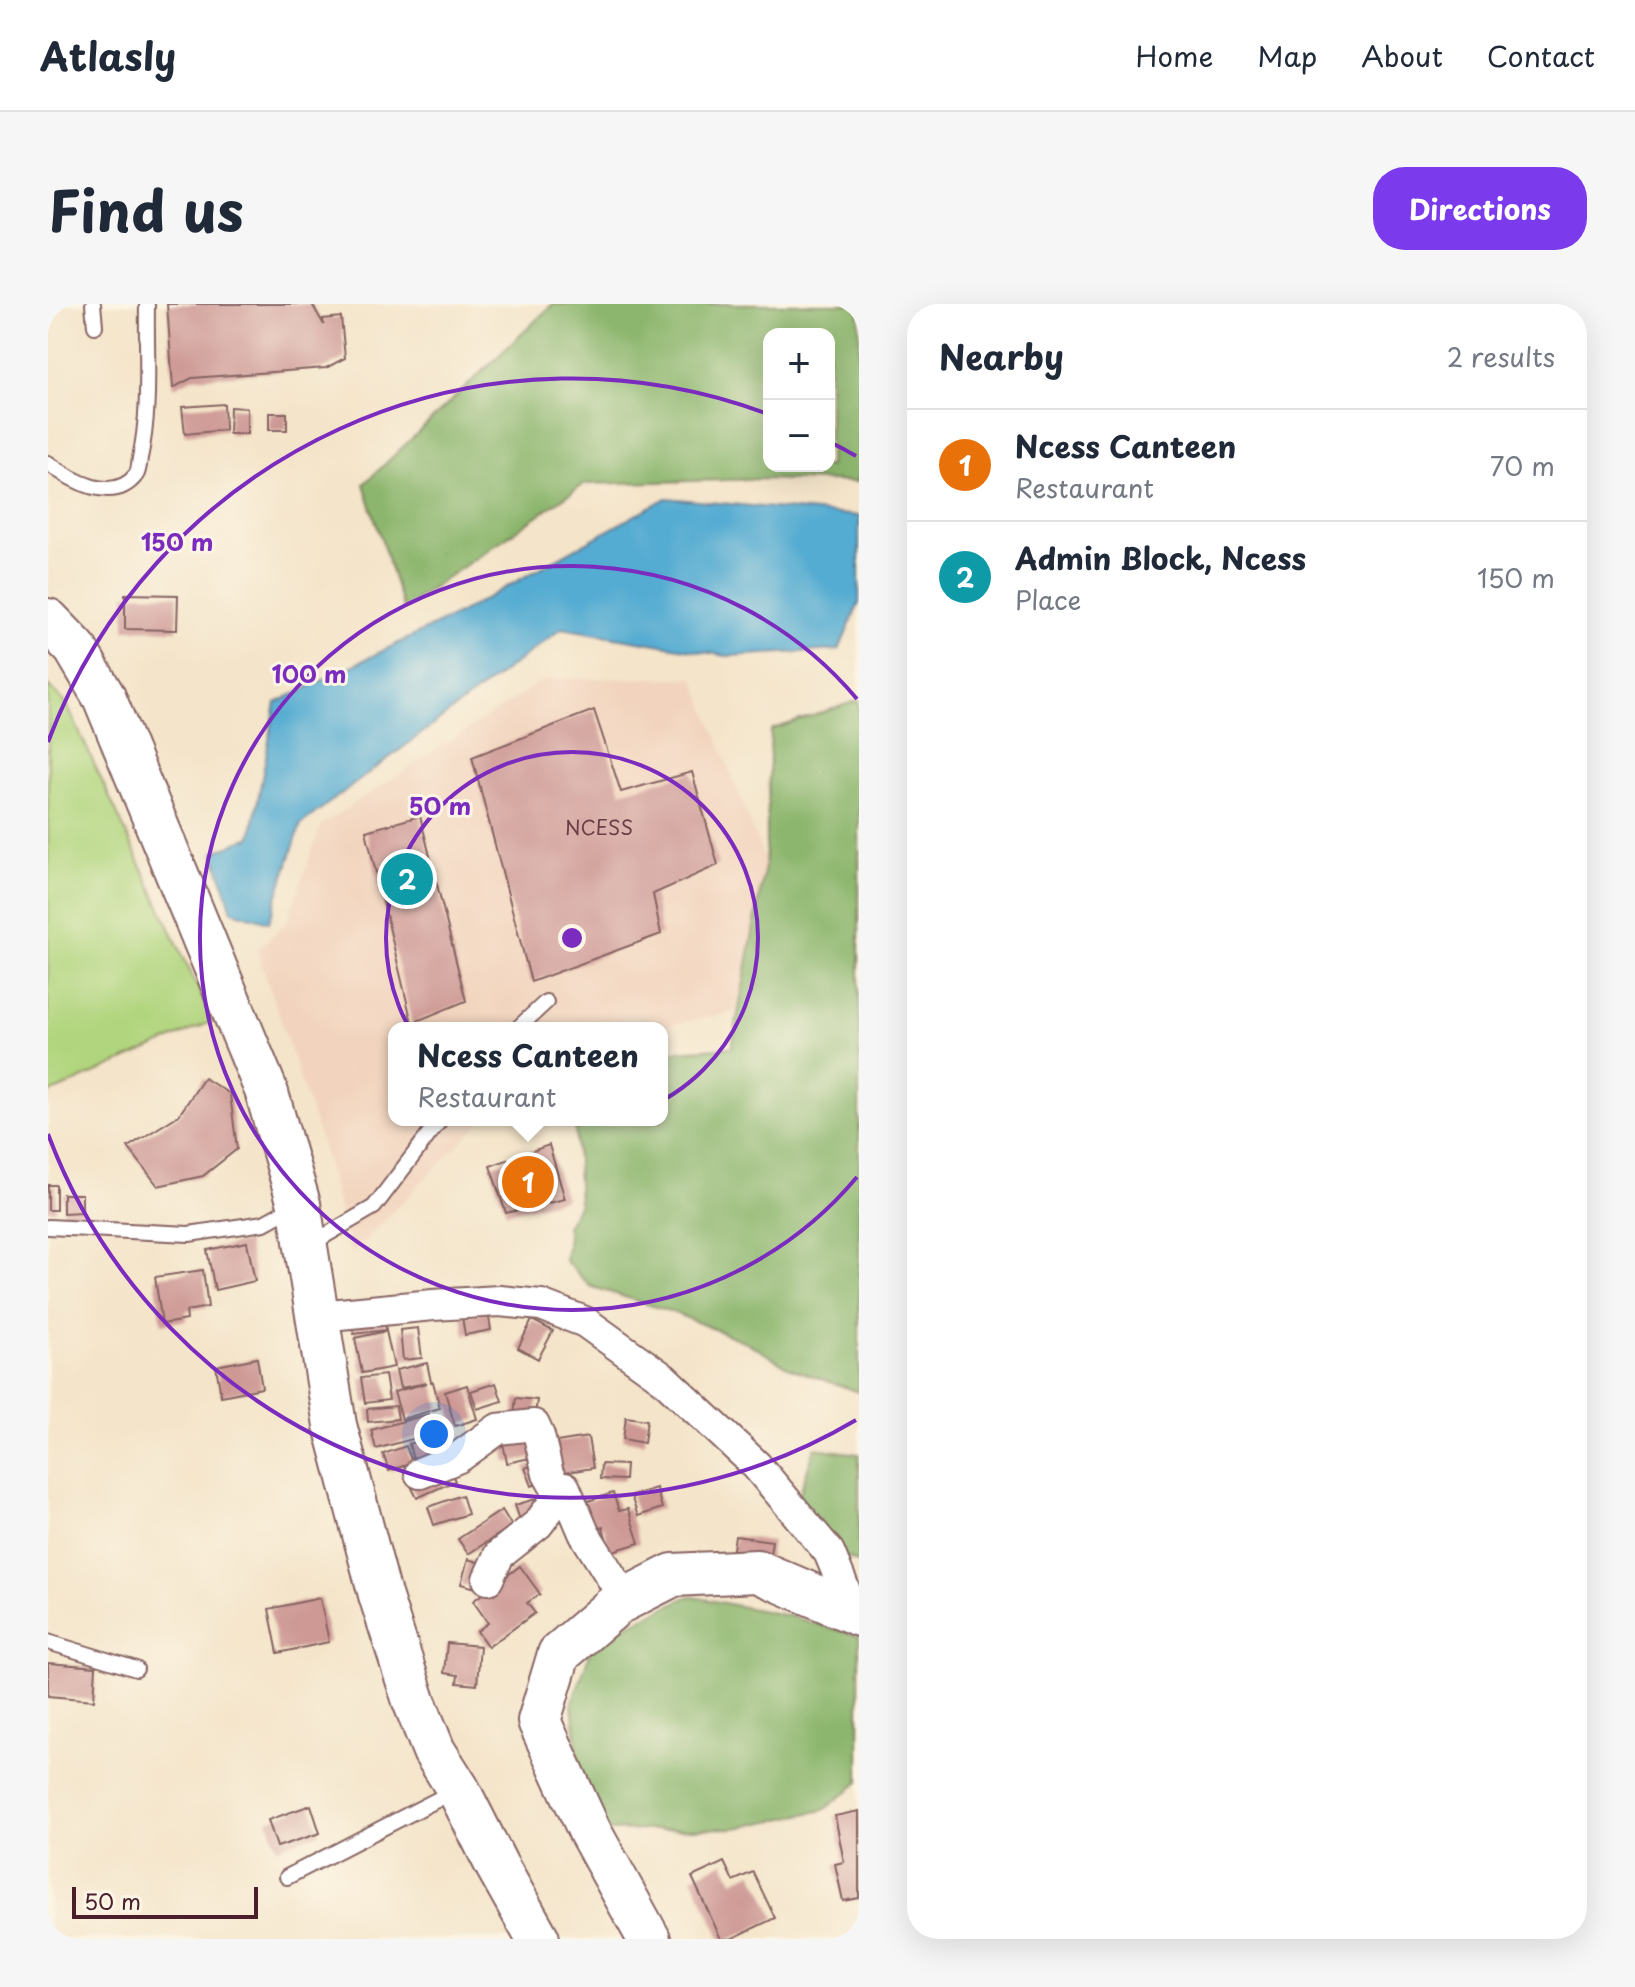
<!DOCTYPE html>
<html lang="en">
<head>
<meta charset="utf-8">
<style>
  body { margin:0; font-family:"Playpen Sans",sans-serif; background:#f6f6f7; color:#1f2937 }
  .controls { position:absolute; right:24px; top:24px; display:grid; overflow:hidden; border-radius:16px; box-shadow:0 8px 32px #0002 }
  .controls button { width:72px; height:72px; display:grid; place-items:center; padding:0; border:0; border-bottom:2px solid #e0e1e3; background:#fff; color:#1f2937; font:40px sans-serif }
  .scale { position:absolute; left:24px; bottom:20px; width:186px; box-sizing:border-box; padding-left:8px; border:4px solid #4a1f2b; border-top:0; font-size:22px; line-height:28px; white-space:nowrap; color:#4a1f2b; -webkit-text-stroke:6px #fcf5e5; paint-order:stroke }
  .you { position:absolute; left:386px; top:1130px; width:28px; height:28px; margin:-20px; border:6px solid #fff; border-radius:50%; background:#1a73e8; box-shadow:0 0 0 12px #1a73e833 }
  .badge { display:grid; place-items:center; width:52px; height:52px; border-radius:50%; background:#7c3aed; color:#fff; font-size:26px; font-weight:700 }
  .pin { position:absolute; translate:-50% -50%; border:4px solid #fff; box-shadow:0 2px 8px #0006 }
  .popup { position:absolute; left:340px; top:718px; width:280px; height:104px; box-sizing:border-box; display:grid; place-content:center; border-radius:16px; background:#fff; filter:drop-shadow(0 2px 6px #0005); font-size:26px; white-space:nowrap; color:#747a83 }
  .popup b { font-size:30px; color:#1f2937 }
  .popup::after { content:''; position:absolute; left:50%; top:100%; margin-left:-16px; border:16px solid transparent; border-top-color:#fff }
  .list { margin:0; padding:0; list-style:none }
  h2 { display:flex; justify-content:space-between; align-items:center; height:104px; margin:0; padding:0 32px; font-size:34px }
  h2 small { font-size:26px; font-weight:400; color:#747a83 }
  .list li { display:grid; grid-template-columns:52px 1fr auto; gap:24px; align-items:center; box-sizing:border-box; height:112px; padding:0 32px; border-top:2px solid #e0e1e3 }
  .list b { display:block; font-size:30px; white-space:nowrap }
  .list p { margin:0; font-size:26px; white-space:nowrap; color:#747a83 }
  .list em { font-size:26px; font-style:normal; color:#747a83 }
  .map { position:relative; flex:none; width:811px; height:1635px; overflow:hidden; border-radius:32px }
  header { display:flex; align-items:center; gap:48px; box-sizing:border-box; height:112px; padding:0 40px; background:#fff; border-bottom:2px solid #e0e1e3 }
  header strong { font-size:38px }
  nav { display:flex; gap:44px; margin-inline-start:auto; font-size:28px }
  .intro { display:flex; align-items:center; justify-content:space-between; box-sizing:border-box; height:192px; padding:0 48px }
  h1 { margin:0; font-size:56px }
  .button { padding:20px 36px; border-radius:32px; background:#7c3aed; color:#fff; font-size:28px; font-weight:700 }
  main { display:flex; gap:48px; padding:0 48px }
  aside { flex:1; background:#fff; border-radius:32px; box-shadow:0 8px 32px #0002 }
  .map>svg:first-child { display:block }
  .built { fill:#f2d4be }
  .green { fill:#b1d57e; stroke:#7e7a54; stroke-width:2 }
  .forest { fill:#8cb66d; stroke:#6b6a4c; stroke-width:2; fill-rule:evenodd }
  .water { fill:#55acd2; stroke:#50667e; stroke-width:2 }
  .building { fill:#ce9995 }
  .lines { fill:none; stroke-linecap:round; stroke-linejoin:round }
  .lane-casing { stroke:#866462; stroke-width:18 }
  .street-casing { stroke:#866462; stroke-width:34 }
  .secondary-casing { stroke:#866462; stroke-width:46 }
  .lane { stroke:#fff; stroke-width:14 }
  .street { stroke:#fff; stroke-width:30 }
  .secondary { stroke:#fff; stroke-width:42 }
  .ring { fill:none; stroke:#7b2cbf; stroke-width:4 }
  .labels { text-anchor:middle; stroke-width:6; stroke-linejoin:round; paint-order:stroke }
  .number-label { font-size:20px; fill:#6b3e46 }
  .centre { fill:#7b2cbf; stroke:#fcf5e5; stroke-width:4 }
  .ring-label { font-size:24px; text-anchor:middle; font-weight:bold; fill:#7b2cbf; stroke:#fcf5e5; stroke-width:6; stroke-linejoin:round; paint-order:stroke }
</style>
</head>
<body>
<header>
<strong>Atlasly</strong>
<nav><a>Home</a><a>Map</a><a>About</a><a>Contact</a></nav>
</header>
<div class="intro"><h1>Find us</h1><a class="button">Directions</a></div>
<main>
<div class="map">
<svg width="811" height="1635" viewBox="0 0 811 1635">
  <rect width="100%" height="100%" fill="#fcf5e5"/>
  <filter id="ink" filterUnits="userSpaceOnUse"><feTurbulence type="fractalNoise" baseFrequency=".0125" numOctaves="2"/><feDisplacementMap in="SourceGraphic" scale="16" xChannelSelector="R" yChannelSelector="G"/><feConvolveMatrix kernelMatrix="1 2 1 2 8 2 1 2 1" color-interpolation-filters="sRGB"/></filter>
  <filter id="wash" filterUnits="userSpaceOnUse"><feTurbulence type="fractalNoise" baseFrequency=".006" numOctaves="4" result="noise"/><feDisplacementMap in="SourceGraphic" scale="32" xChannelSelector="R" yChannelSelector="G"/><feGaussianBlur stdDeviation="1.8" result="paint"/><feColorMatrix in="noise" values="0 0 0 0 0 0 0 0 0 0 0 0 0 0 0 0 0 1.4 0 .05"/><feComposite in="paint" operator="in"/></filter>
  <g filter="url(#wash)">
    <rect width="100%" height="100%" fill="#f4e4c9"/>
    <path class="built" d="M646,374L723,572L687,708L606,724H346V816H435L303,950L273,838L209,646L239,618L273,521L497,375Z"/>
    <path class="green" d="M0,382L18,399L165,717L0,790Z"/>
    <g class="forest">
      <path d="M505,0H811V178L715,175L536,180L355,304L316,180ZM781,30V162H721V30Z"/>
      <path d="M811,396V1088L742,1064L698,1038L624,1008L542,982L517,957L520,931L518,922L531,900L527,816H614V748L684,743L717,562L723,426Z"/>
      <path d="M767,1144L811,1150V1259L739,1226Z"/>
      <path d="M641,1292L741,1312L811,1332V1478L776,1506L688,1524L552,1527L533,1477L524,1400L546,1337Z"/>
    </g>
    <path class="water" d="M618,194L811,212V299L791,346L679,352L514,324L253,520L221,618L184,607L166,548L203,533L228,399L412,309Z"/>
    <g id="blocks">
      <g class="building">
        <path d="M119,0H264L276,21L275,15L293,13L297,54L278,64L144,74L125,84Z"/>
        <path d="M176,100L177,126L137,130L134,103Z"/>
        <path d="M182,103L199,104V130H181Z"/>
        <rect x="221" y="109" width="18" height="17"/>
        <path d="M77,290L130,291L129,326L77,325Z"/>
        <path d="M546,406L573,488L644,468L670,561L605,590L613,630L483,678L424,453Z"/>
        <path d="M372,512L418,697L364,719L318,527Z"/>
        <path d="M156,774L182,790L189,845L155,872L110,882L80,843L131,811Z"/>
        <path d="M501,841L517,895L458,909L442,862Z"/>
        <rect x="0" y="881" width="8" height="25"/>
        <path d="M15,890H34V908L15,909Z"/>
        <path d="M199,938L207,977L167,986L159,946Z"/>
        <path d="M155,966L160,1003L138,1007L139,1016L114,1020L107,973Z"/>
        <path d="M440,1007L443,1026L417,1031L414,1013Z"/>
        <path d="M336,1011L338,1026L306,1030L303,1015Z"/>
        <path d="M484,1016L505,1027L490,1055L470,1044Z"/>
        <path d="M370,1024L374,1054L355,1056L352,1026Z"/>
        <path d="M338,1027L346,1063L314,1069L307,1034Z"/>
        <path d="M209,1054L214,1084L173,1092L168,1062Z"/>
        <path d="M379,1059L383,1078H385L392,1104L354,1115L346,1088L379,1079L352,1084L348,1066Z"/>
        <path d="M337,1071L341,1096L317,1099L313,1074Z"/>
        <path d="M448,1079L454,1097L429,1105L423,1087Z"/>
        <path d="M419,1081L429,1115L407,1122L397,1088Z"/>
        <path d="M468,1094L489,1096L486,1119L465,1117Z"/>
        <path d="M348,1102L350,1115L320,1118L319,1105Z"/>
        <path d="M381,1110L386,1129L328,1145L323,1126Z"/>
        <path d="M578,1113L599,1116L596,1139L575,1135Z"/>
        <path d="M485,1122L491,1152L459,1159L453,1129Z"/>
        <path d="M391,1131L398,1155L367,1164L361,1140Z"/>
        <path d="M540,1133L545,1164L501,1171L496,1140Z"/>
        <path d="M358,1142L364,1159L341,1167L335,1150Z"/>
        <path d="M494,1157L502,1175L484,1182L477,1164Z"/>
        <path d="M553,1160L578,1161L577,1176L552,1175Z"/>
        <path d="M400,1161L407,1177L369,1194L361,1178Z"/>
        <path d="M608,1184L614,1204L590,1212L583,1192Z"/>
        <path d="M565,1189L571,1207L580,1205L591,1239L562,1248L555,1223L542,1227L534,1199Z"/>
        <path d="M414,1191L420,1210L386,1221L380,1203Z"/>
        <path d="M488,1195L493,1210L472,1216L467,1201Z"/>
        <path d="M454,1206L464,1222L420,1250L410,1235Z"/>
        <path d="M687,1232L724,1237L720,1263L683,1258Z"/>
        <path d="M420,1255L439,1261L432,1285L413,1280Z"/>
        <path d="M472,1262L492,1290L479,1299L487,1309L440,1343L429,1327L440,1319L425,1297Z"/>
        <path d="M272,1294L281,1338L230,1349L221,1305Z"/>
        <path d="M399,1339L432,1342L429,1381L409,1379L410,1371L396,1369Z"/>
        <path d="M0,1359L48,1363L46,1396L0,1392Z"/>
        <path d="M263,1501L272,1529L229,1543L220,1516Z"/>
        <path d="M811,1507V1594L795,1597L787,1560L796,1558L787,1512Z"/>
        <path d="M676,1558L685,1577L705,1568L727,1614L683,1635H673L644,1573Z"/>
      </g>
    </g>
  </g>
  <g filter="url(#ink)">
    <use href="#blocks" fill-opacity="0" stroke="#866462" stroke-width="2"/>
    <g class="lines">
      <defs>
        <g id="lane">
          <path d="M45,0L47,22"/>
          <path d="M0,159C23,176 65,201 88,171C91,167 91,159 92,154C103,104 98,51 99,0"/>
          <path d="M470,724L498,698"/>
          <path d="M0,923L141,930L216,919L247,902"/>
          <path d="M261,941L326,903L392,816"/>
          <path d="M0,1338L88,1365"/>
          <path d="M239,1573L406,1487"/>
        </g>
        <g id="street">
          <path d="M271,1012L385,1001L451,997L493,1001L537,1018L615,1074L708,1161L781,1248L806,1309"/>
          <path d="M372,1169L411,1153L450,1125L486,1121L491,1132L500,1170L512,1191"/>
          <path d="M440,1275L451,1251L490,1220L517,1184L536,1229L577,1295"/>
        </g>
        <g id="secondary">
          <path d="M0,316L27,344L56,393L218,786L251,900L287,1121L332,1291L366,1397L386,1447L410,1485L449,1562L490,1635"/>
          <path d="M601,1635L542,1528L491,1417L511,1350L570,1299L625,1271L709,1267L811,1311"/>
        </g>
      </defs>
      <use href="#lane" class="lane-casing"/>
      <use href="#street" class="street-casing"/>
      <use href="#secondary" class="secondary-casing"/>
      <use href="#lane" class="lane"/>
      <use href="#street" class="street"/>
      <use href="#secondary" class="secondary"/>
    </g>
  </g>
  <g class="ring">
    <circle cx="524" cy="634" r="186"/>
    <path d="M809 873A372 372 0 1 1 809 395"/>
    <path d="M808 1116A559 559 0 0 1 0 830M0 438A559 559 0 0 1 720 110M782 138A559 559 0 0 1 808 152"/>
  </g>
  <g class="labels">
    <g class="number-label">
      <text x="551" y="531">NCESS</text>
    </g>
  </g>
  <circle cx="524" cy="634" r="12" class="centre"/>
  <g class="ring-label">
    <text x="129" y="247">150 m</text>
    <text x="261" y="379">100 m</text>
    <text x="392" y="511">50 m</text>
  </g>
</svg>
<div class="controls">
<button>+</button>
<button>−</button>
</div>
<div class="scale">50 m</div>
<div class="you"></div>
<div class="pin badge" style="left:480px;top:878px;background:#e8710a">1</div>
<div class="popup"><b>Ncess Canteen</b>Restaurant</div>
<div class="pin badge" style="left:359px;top:575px;background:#0f9aa8">2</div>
</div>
<aside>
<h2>Nearby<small>2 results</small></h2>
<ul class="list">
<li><span class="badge" style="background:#e8710a">1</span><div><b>Ncess Canteen</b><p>Restaurant</p></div><em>70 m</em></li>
<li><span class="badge" style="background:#0f9aa8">2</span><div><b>Admin Block, Ncess</b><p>Place</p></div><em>150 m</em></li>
</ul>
</aside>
</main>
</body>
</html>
